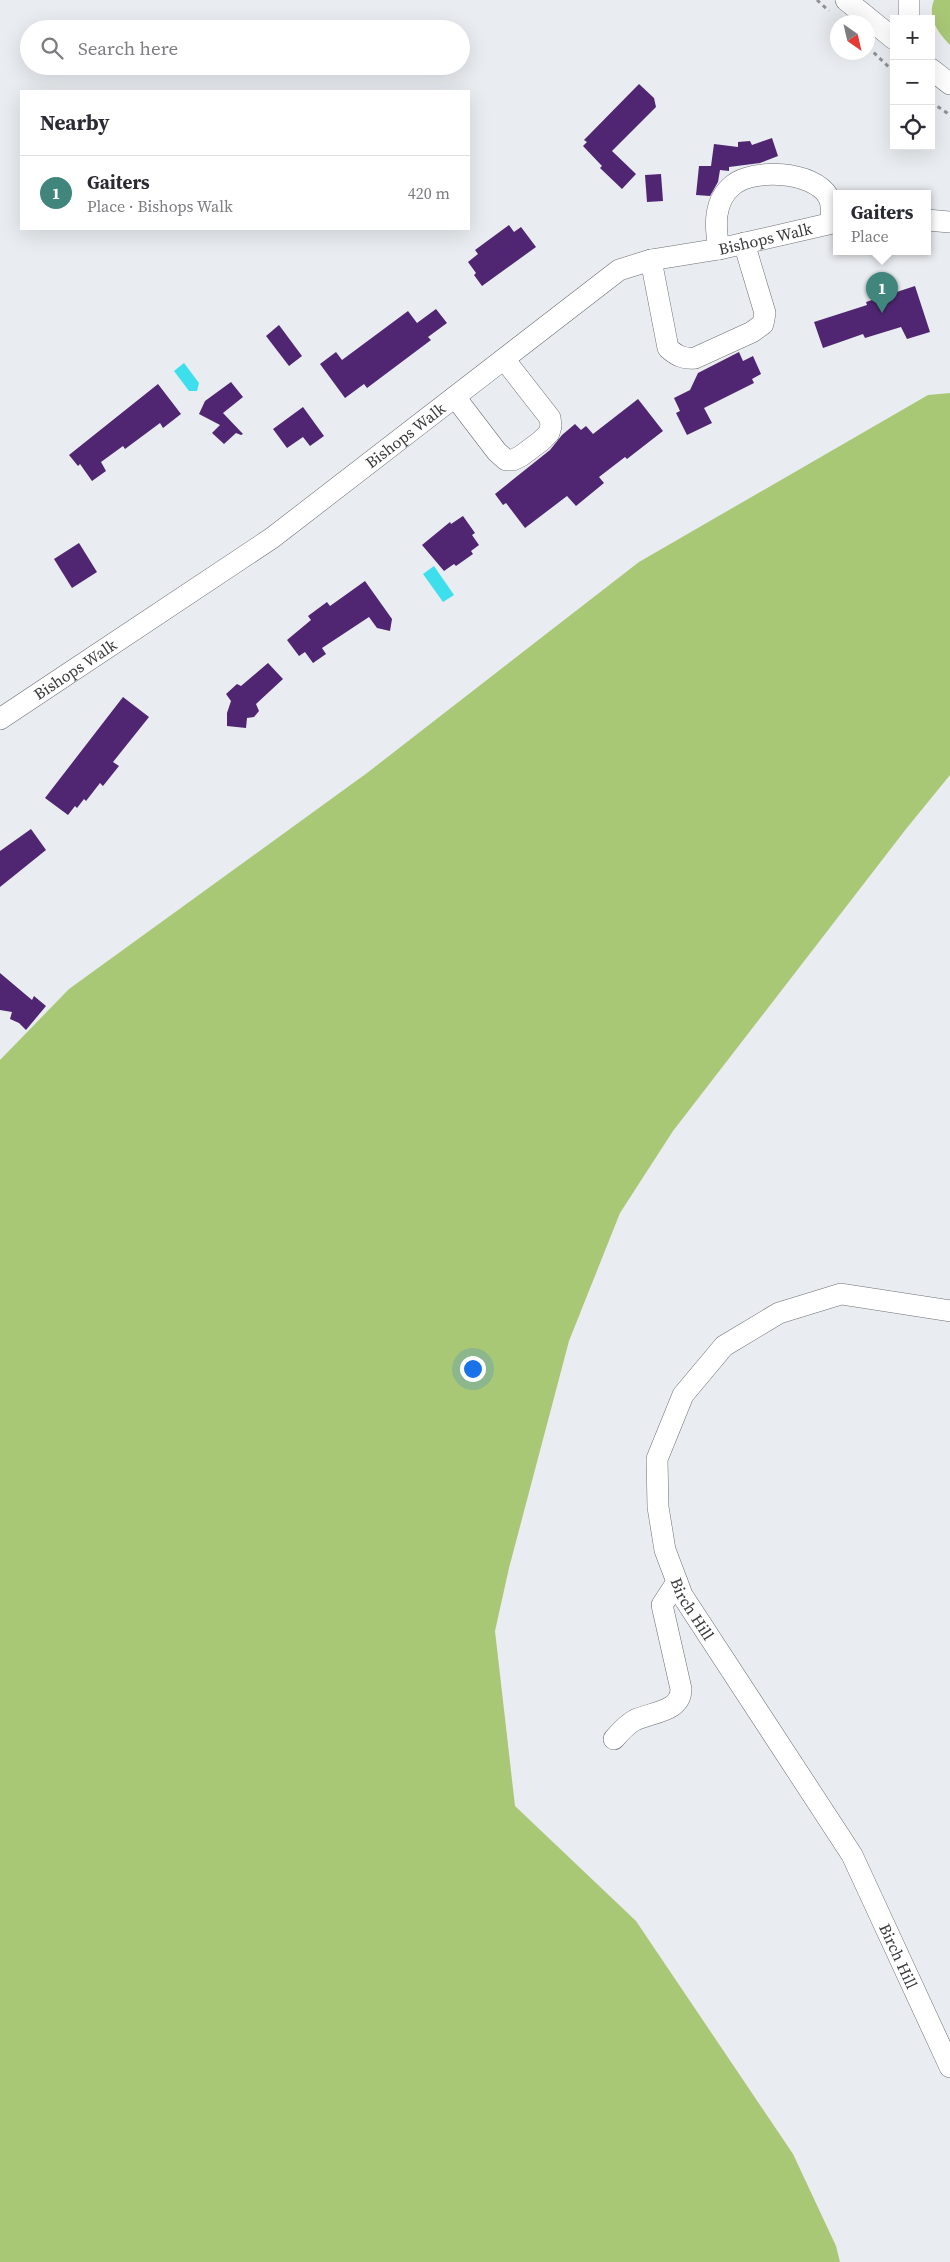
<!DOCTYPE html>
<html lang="en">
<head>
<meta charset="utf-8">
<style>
  body { margin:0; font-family:"Source Serif 4",serif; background:#f2f2f3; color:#2b2b33 }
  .controls { position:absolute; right:15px; top:15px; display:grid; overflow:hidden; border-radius:0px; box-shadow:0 5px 20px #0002 }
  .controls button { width:45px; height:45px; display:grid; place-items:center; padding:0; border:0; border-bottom:1px solid #e1e1e2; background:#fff; color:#2b2b33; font:25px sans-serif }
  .compass { position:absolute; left:830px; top:15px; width:45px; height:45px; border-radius:50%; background:#fff; box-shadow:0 5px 20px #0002; rotate:146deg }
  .you { position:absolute; left:472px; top:1368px; width:18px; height:18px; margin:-12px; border:4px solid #fff; border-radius:50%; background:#1a73e8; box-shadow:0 0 0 8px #1a73e833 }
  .badge { display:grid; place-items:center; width:32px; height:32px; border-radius:50%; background:#40867d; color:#fff; font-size:16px; font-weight:700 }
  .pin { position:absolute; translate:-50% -41px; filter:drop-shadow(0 1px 2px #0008) }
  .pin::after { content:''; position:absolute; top:26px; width:18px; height:15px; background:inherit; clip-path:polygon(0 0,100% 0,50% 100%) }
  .popup { position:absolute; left:833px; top:190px; width:98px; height:65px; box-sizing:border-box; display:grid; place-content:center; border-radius:0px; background:#fff; filter:drop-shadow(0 1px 4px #0005); font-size:16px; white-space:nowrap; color:#7c7c81 }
  .popup b { font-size:19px; color:#2b2b33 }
  .popup::after { content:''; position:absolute; left:50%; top:100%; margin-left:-10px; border:10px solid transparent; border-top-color:#fff }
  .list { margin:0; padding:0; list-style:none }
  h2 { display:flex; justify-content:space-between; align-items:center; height:65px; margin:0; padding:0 20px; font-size:21px }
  h2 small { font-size:16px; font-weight:400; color:#7c7c81 }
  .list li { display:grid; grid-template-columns:32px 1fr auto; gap:15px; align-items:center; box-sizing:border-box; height:75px; padding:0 20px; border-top:1px solid #e1e1e2 }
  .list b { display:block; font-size:19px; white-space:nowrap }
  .list p { margin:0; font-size:16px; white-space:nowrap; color:#7c7c81 }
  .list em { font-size:16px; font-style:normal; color:#7c7c81 }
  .icon { flex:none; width:28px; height:28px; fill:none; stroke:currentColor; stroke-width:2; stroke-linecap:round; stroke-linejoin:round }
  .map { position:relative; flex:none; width:950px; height:2262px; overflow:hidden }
  .search { position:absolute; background:#fff; box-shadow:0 5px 20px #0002; left:20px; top:20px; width:450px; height:55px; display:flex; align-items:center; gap:12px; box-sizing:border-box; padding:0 18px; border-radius:28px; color:#7c7c81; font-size:19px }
  .panel { position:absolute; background:#fff; box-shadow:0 5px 20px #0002; left:20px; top:90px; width:450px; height:140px; border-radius:0px }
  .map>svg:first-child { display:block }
  .green { fill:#a9c876 }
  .water { fill:#3edfec }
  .building { fill:#502672 }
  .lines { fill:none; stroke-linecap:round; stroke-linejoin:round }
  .minor-casing { stroke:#6d6f73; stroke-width:22 }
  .path { stroke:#8f9194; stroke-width:3; stroke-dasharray:4 4; stroke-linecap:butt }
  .minor { stroke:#fff; stroke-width:21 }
  .labels { text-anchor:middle; stroke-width:5; stroke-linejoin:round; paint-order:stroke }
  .street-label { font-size:16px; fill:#393a3c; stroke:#fff }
</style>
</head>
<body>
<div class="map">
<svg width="950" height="2262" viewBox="0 0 950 2262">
  <rect width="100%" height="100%" fill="#e9ecf0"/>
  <g class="green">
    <path d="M934,0H950V45C938,33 927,17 934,0Z"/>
    <path d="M950,393V775L906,829L673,1131L620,1213L569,1341L509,1568L495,1631L515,1806L636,1921L793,2154L836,2246L840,2262H0V1060L69,989L367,773L639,562L928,395Z"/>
  </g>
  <g class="water">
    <path d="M184,363L199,383L197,391H189L174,371Z"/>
    <path d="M434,566L454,595L443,602L423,574Z"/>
  </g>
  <g class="building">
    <path d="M639,84L654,98L656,107L612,151L636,174L622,189L600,168L602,166L583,146L587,142L584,140Z"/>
    <path d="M772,138L778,156L760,163L729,167V171L720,170L718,182L710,196L696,195L699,166H711L714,144L738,147V142L750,141L752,145Z"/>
    <path d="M661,174L663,201L647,202L645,175Z"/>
    <path d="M509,225L514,232L521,227L536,247L482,286L474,275L476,273L468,262L478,254L475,250Z"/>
    <path d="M915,286L930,332L907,339L901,327L865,338L863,334L823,348L814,322L867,305L866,302Z"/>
    <path d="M436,309L447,323L428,337L431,340L367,388L364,384L345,398L320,364L336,352L342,360L408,311L417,323Z"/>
    <path d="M279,325L302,356L289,366L266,336Z"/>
    <path d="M739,352L743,361L753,356L761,374L752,379L754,383L704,408L712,423L687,435L676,413L680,411L674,398L690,390L698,373Z"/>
    <path d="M231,382L243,397L223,413L243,434L241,435L236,433L224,444L212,433L220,425L199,414L205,401Z"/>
    <path d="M158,384L181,414L163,428L160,423L125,449L123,446L101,462L106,471L92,481L80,464L78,466L69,455Z"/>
    <path d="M638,399L663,431L627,459L625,457L599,477L604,483L576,506L567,496L525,528L506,503L503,505L495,494L550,450L562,435L575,424L581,430L586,426L593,434Z"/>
    <path d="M303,407L324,436L310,446L303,437L287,448L273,429Z"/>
    <path d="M463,516L475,533L472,535L479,545L471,551L473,554L456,566L454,564L444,571L422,545L450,522L451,524Z"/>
    <path d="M79,543L97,572L72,588L54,559Z"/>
    <path d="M365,581L392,619L390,631L377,628L369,617L322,648L326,654L313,663L305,652L299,656L287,640L311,620L308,616L327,602L330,606Z"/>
    <path d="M268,663L283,679L256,704L259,711L254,717L247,718L246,728L227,726V713L231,701L226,694L237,684L241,686Z"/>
    <path d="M123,697L149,717L113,762L119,766L103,786L100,783L86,801L84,799L77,808L75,806L68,815L45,798Z"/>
    <path d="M31,829L46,850L0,887V851Z"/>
    <path d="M0,973L32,1000L34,996L46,1006L26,1030L19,1023L10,1019L12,1012L0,1010Z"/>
  </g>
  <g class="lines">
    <defs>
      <g id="minor">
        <path d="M846,0L894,39"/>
        <path d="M909,19V0"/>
        <path d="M931,69L950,84"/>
        <path d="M927,220L950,222"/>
        <path d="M719,249C715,227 713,201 733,185C754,168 813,171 828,196C833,204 831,213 831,222"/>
        <path d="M651,260L668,348C677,356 683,359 695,358L752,332L763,324L765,313L744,243"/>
        <path d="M455,397L497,452L506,460H513L521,456L541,441L549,433L551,426L550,418L504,359"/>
        <path id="s1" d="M0,719L272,538L619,270L651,260L719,249L837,222"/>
        <path id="s2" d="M950,1311L841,1294L779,1313L724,1346L683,1395L657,1459L658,1507L665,1550L682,1595L852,1855L950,2067"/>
        <path d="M614,1739C620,1732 626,1725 635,1720C652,1712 681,1712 681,1689L662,1605L677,1582"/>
      </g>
    </defs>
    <use href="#minor" class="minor-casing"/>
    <g class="path">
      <path d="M817,0L829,11"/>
      <path d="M868,47L894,72"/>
      <path d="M931,102L950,115"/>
    </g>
    <use href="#minor" class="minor"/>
  </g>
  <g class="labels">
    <g class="street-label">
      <text dy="6" stroke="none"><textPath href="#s1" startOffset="915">Bishops Walk</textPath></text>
      <text dy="6" stroke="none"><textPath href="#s1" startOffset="495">Bishops Walk</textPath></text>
      <text dy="6" stroke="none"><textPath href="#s1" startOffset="90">Bishops Walk</textPath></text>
      <text dy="6" stroke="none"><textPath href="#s2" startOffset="529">Birch Hill</textPath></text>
      <text dy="6" stroke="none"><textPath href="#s2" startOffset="934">Birch Hill</textPath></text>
    </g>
  </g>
</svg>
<div class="controls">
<button>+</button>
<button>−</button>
<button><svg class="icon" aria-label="locate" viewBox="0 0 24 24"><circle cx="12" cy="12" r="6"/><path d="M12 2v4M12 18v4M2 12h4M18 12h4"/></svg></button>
</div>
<svg class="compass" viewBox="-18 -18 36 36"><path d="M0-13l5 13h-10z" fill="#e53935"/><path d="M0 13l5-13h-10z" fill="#7c7c81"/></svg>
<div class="you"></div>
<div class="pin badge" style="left:882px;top:313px">1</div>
<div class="popup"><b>Gaiters</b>Place</div>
<div class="search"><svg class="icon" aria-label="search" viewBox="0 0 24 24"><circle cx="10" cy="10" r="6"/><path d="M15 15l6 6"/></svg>Search here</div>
<section class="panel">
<h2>Nearby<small></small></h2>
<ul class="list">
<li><span class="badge">1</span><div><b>Gaiters</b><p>Place · Bishops Walk</p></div><em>420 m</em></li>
</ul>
</section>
</div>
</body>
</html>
